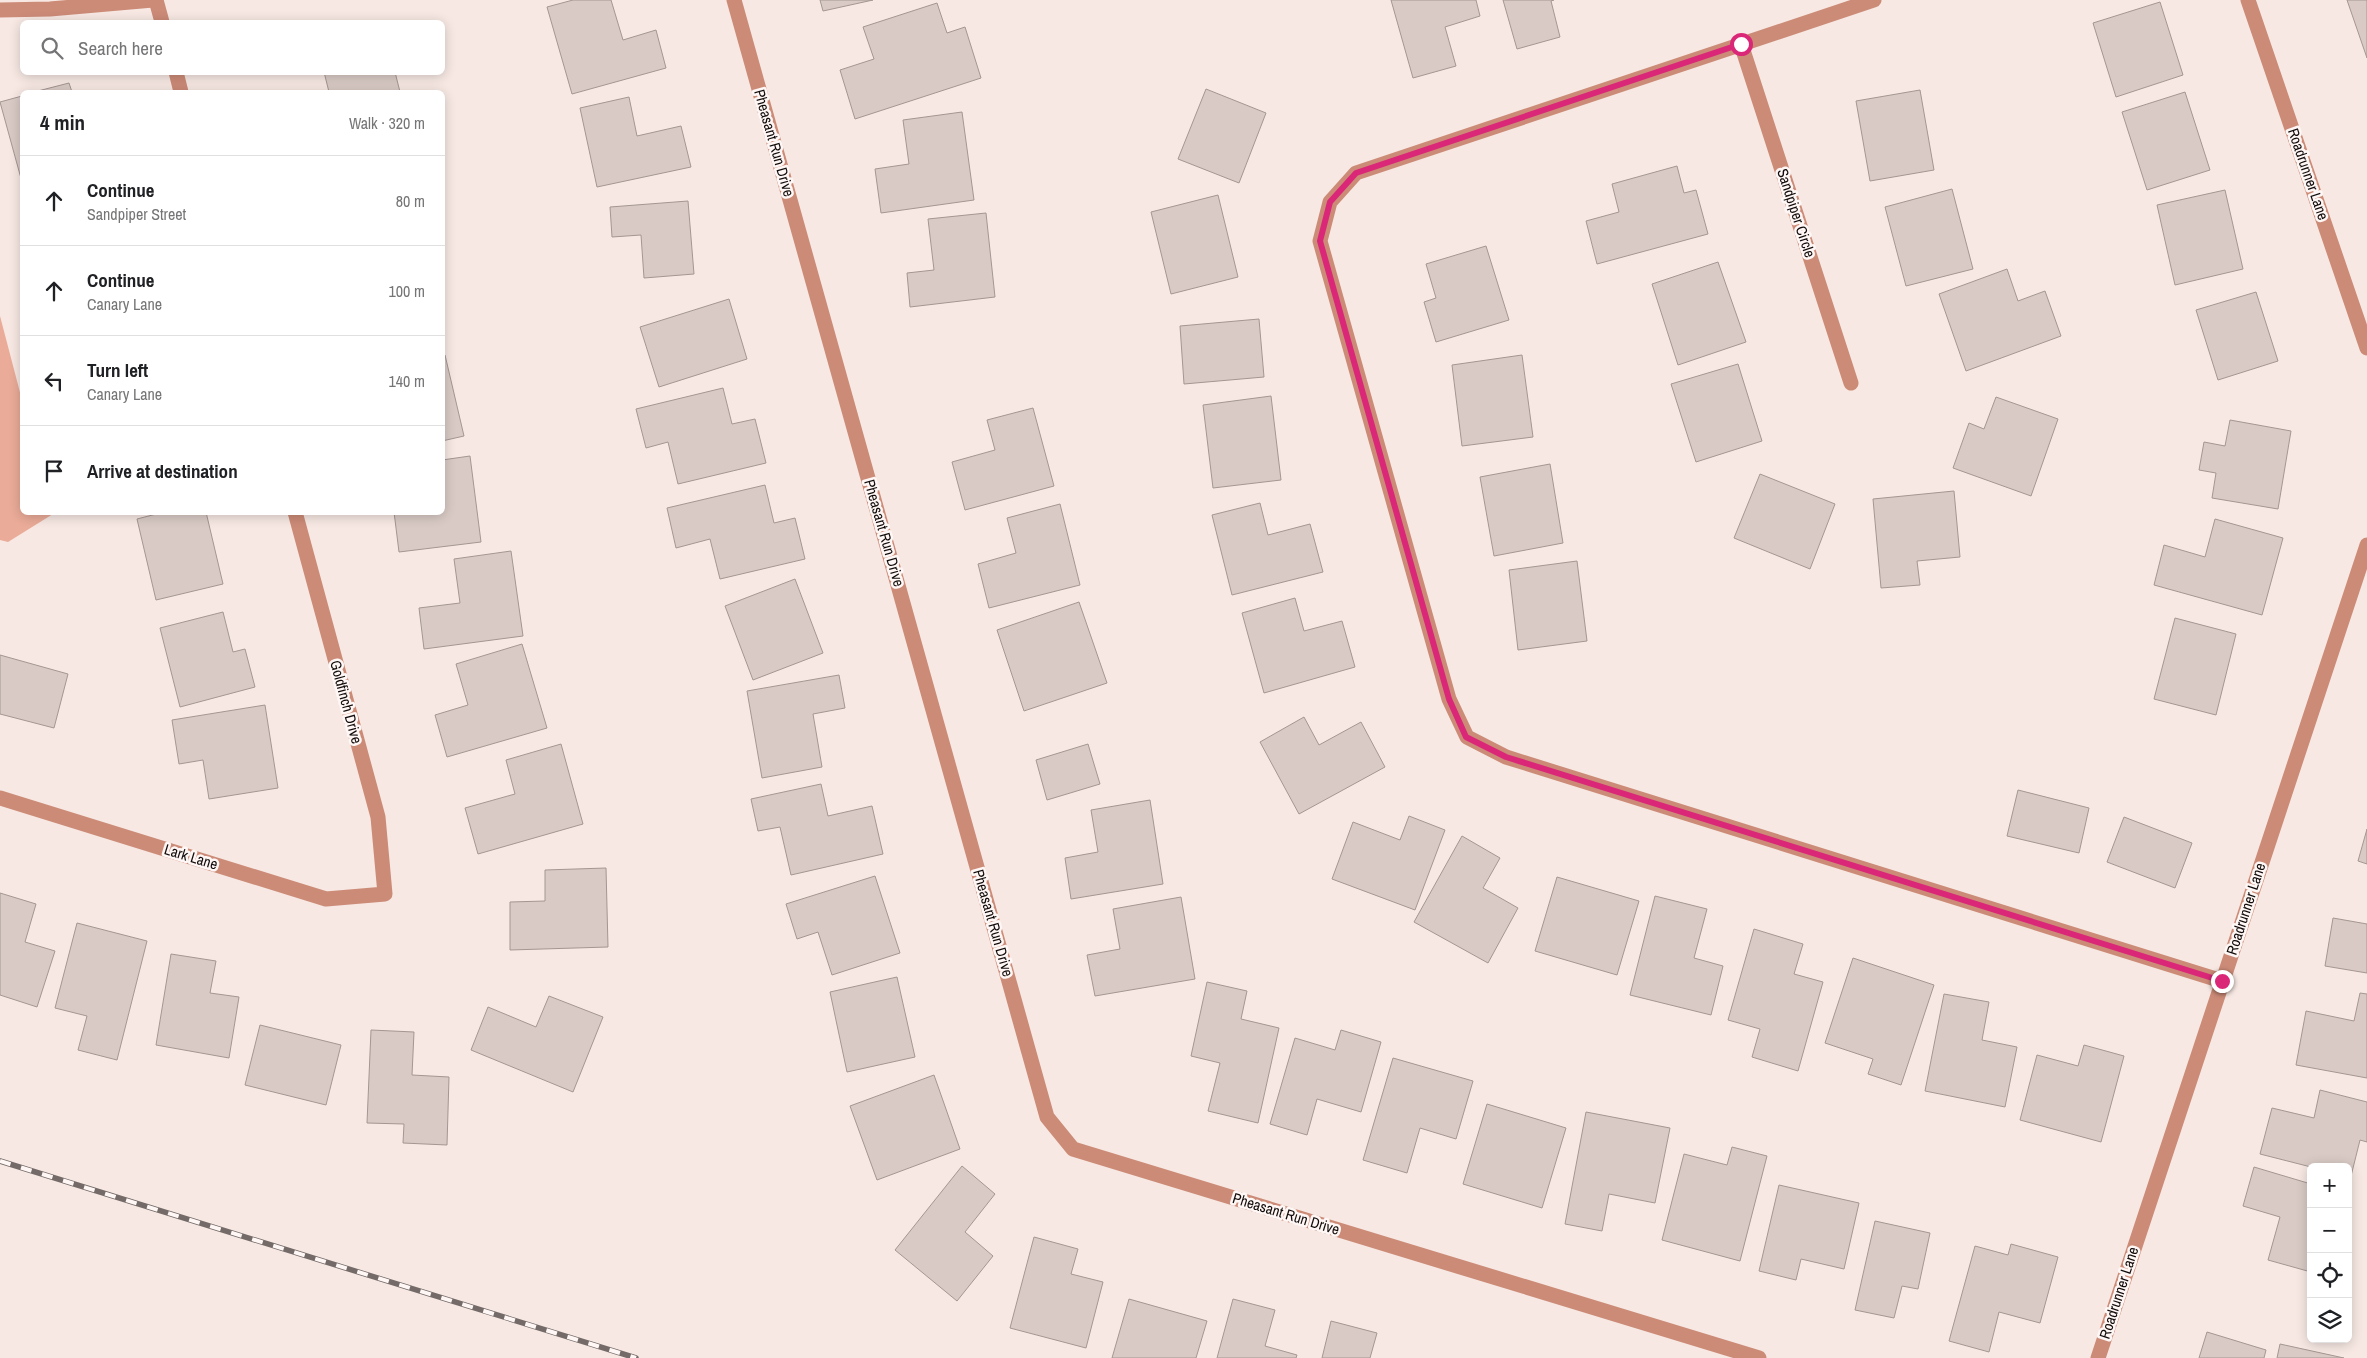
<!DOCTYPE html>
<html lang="en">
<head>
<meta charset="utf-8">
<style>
  body { margin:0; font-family:"Archivo Narrow",sans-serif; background:#f2f2f2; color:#202124 }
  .controls { position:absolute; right:15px; bottom:15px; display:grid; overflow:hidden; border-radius:8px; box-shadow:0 2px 12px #0003 }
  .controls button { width:45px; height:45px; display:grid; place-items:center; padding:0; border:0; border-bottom:1px solid #e0e0e0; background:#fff; color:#202124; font:25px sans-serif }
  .stop { position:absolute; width:15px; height:15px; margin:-11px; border:4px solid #db2777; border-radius:50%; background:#fff }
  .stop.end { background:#db2777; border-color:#fff; box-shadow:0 1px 5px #0008 }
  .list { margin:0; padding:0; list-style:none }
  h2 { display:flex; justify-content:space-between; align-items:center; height:65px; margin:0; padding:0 20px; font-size:21px }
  h2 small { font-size:16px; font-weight:400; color:#757577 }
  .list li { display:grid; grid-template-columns:32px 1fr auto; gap:15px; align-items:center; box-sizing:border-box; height:90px; padding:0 20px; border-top:1px solid #e0e0e0 }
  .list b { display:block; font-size:19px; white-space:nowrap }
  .list p { margin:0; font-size:16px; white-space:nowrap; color:#757577 }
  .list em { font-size:16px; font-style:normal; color:#757577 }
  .icon { flex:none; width:28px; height:28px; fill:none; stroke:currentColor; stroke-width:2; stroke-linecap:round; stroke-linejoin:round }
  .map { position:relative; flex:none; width:2367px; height:1358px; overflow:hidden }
  .search { position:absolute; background:#fff; box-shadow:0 2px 12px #0003; left:20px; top:20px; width:425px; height:55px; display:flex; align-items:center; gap:12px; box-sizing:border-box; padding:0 18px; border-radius:8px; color:#757577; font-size:19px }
  .panel { position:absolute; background:#fff; box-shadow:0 2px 12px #0003; left:20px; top:90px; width:425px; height:425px; border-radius:8px }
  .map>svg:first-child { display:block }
  .green { fill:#eaab98 }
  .building { fill:#d9cac5; stroke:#a49692 }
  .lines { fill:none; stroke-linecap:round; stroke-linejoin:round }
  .minor { stroke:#cc8b77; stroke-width:15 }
  .rail-casing { stroke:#746b68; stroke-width:5.5 }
  .rail { stroke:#fef7f5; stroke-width:4; stroke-dasharray:11; stroke-linecap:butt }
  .route { stroke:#db2777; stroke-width:6 }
  .labels { text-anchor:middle; stroke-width:5; stroke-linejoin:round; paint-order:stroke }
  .street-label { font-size:15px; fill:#110c0b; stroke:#fef7f5 }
</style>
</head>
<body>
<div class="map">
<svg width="2367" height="1358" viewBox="0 0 2367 1358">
  <rect width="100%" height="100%" fill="#f7e8e3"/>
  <path class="green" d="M0,316L22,400V512L53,514L8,542L0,540Z"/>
  <g class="building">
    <path d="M573,0H611L623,40L656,30L666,68L572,94L547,7Z"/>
    <path d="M820,0H873L823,11Z"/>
    <path d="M1391,0H1476L1480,16L1445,27L1456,66L1413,78Z"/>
    <path d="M1503,0H1554L1551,1L1560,37L1517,49Z"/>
    <path d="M2347,0H2367V58Z"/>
    <path d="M2160,2L2183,75L2116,97L2093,23Z"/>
    <path d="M937,3L947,33L965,27L981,78L855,119L840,70L874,59L863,27Z"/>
    <path d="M324,72H395L400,92H329Z"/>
    <path d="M69,83L72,92H34Z"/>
    <path d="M1206,89L1266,113L1239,183L1178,159Z"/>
    <path d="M1920,90L1934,170L1870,181L1856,101Z"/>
    <path d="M2185,92L2210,170L2147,190L2122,112Z"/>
    <path d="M22,96V182L0,102Z"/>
    <path d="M629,97L637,136L681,126L691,167L597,187L580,108Z"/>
    <path d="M962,112L974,200L881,213L875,169L909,164L903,120Z"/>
    <path d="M1677,166L1684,193L1696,190L1708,234L1597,264L1586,221L1619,212L1612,184Z"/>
    <path d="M1952,189L1973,269L1906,286L1885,207Z"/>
    <path d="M2225,190L2243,269L2175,285L2157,205Z"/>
    <path d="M1218,195L1238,277L1171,294L1151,212Z"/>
    <path d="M688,201L694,274L644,278L641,235L612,237L610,207Z"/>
    <path d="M986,213L995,297L910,307L907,273L934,270L928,219Z"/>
    <path d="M1486,246L1509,320L1436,342L1424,302L1436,298L1426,264Z"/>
    <path d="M1718,262L1746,342L1678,365L1652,284Z"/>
    <path d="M2007,269L2018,301L2045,291L2061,336L1966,371L1939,294Z"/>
    <path d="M2256,292L2278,361L2218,380L2196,310Z"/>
    <path d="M729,299L747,359L659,387L640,327Z"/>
    <path d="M1259,319L1264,377L1184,384L1180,326Z"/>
    <path d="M442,355H445L464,436L442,441Z"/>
    <path d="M1522,355L1533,437L1462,446L1452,365Z"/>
    <path d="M1738,364L1762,441L1696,462L1671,384Z"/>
    <path d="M723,388L732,424L755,419L766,463L678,484L668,442L646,448L636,409Z"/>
    <path d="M1271,396L1281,480L1213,488L1203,405Z"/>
    <path d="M1996,397L2058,419L2031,496L1953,468L1969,423L1984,429Z"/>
    <path d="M1033,408L1054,486L965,510L952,462L995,450L987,420Z"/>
    <path d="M2230,420L2291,431L2278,509L2212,498L2216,473L2199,470L2204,442L2225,446Z"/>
    <path d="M470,456L481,542L399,552L394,512H442V460Z"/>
    <path d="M1550,464L1563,543L1494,556L1480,477Z"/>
    <path d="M1760,474L1835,504L1810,569L1734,538Z"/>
    <path d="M765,485L774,523L795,518L805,559L720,579L710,539L676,548L667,508Z"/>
    <path d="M1954,491L1960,557L1917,561L1920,585L1881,588L1873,499Z"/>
    <path d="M1260,503L1268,535L1310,524L1323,572L1232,595L1212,515Z"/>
    <path d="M1060,504L1080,585L989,608L978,564L1016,553L1007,518Z"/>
    <path d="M164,512H206L223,584L156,600L137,519Z"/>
    <path d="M2215,519L2283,538L2262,615L2154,585L2164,545L2205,557Z"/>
    <path d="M511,551L523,636L424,649L419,608L460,603L454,559Z"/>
    <path d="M1577,561L1587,641L1518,650L1509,570Z"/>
    <path d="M795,579L823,653L753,680L725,606Z"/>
    <path d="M1295,598L1304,631L1342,621L1355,667L1264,693L1242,613Z"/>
    <path d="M1079,602L1107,683L1024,711L997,630Z"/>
    <path d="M223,612L233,652L245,649L255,687L180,707L160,628Z"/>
    <path d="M2175,618L2236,634L2216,715L2154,699Z"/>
    <path d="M522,644L547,728L447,757L435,715L468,705L456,664Z"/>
    <path d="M0,655L68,674L54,728L0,714Z"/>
    <path d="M839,675L845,708L813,714L822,767L762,778L747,691Z"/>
    <path d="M265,705L278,788L209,799L203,760L179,764L172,720Z"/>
    <path d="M1304,717L1319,745L1361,722L1385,767L1299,814L1260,742Z"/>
    <path d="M561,744L583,824L478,854L465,808L515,794L506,760Z"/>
    <path d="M1088,744L1100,784L1047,800L1036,760Z"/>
    <path d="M821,784L828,816L872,806L883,854L791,875L780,827L758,831L751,799Z"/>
    <path d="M2018,790L2089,808L2079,853L2007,836Z"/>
    <path d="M1150,800L1163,884L1071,899L1065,858L1098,852L1091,810Z"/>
    <path d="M1409,816L1445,830L1415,910L1332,879L1353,822L1400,840Z"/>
    <path d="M2124,817L2192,843L2175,888L2107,862Z"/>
    <path d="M2367,829V864L2358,861Z"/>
    <path d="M1462,836L1500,858L1483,888L1518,908L1488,963L1414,922Z"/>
    <path d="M606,868L608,947L510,950V902L545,901V870Z"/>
    <path d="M875,876L900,953L832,975L818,932L797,939L786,904Z"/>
    <path d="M1557,877L1639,901L1617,975L1535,951Z"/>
    <path d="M0,893L36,904L25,942L55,951L37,1007L0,995Z"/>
    <path d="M1655,896L1707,909L1694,958L1723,966L1711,1015L1630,995Z"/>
    <path d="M1181,897L1195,979L1095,996L1087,955L1120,949L1113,909Z"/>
    <path d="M2333,918L2367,924V973L2325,966Z"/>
    <path d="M77,923L147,941L117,1060L78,1050L87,1016L55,1008Z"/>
    <path d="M1754,929L1803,944L1794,974L1823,982L1798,1071L1752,1057L1760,1029L1728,1020Z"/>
    <path d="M171,954L216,961L210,993L239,997L229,1058L156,1045Z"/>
    <path d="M1853,958L1934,985L1901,1085L1868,1074L1873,1059L1825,1043Z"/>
    <path d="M897,977L915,1057L847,1072L830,992Z"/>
    <path d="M1207,982L1247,991L1241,1019L1279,1028L1258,1123L1208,1111L1220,1063L1191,1056Z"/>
    <path d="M2360,993L2367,994V1078L2296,1065L2306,1011L2354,1021Z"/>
    <path d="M1944,994L1989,1002L1982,1040L2017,1047L2005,1107L1925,1091Z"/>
    <path d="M549,996L603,1017L573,1092L471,1050L488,1007L536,1027Z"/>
    <path d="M260,1025L341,1045L326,1105L245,1085Z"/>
    <path d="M371,1030L414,1032L412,1075L449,1077L447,1145L403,1143L404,1124L367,1123Z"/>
    <path d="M1341,1030L1381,1042L1361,1112L1317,1099L1307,1135L1270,1124L1295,1038L1335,1050Z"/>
    <path d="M2084,1045L2124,1056L2101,1142L2020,1120L2037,1055L2078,1066Z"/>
    <path d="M1393,1058L1473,1081L1456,1139L1420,1128L1407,1173L1363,1160Z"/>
    <path d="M934,1075L960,1149L877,1180L850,1106Z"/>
    <path d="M2320,1090L2367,1102V1142L2360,1140L2351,1176H2348V1167H2311L2260,1154L2272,1108L2314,1118Z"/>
    <path d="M1487,1104L1566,1128L1542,1208L1463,1184Z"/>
    <path d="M1586,1112L1670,1128L1655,1203L1609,1194L1602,1231L1565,1224Z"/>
    <path d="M1732,1147L1767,1156L1740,1261L1662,1240L1684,1154L1727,1165Z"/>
    <path d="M962,1166L995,1194L965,1232L993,1256L957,1301L895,1250Z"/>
    <path d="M2254,1167L2311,1184V1272L2268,1260L2280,1217L2243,1206Z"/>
    <path d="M1779,1185L1859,1203L1844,1269L1801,1259L1796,1280L1759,1271Z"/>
    <path d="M1875,1221L1930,1233L1918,1289L1902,1286L1894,1318L1855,1310Z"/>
    <path d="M1034,1237L1078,1249L1071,1274L1103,1282L1086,1348L1010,1328Z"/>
    <path d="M2011,1244L2058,1257L2040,1323L1999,1312L1989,1352L1949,1341L1975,1246L2008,1255Z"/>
    <path d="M1129,1299L1207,1321L1196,1358H1112Z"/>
    <path d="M1233,1299L1275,1310L1265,1346L1297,1355L1296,1358H1217Z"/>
    <path d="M1331,1321L1377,1333L1370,1358H1322Z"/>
    <path d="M2207,1332L2266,1350L2264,1358H2199Z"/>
    <path d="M2280,1344L2344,1358H2277Z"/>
  </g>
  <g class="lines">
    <g class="minor">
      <path d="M156,0L162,22"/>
      <path d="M734,0L1047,1117L1073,1149L1759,1358"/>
      <path d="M1874,0L1356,173L1330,202L1320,241L1449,699L1467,737L1506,757L2222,981"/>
      <path d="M2248,0L2367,348"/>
      <path d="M0,10L50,9L153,0"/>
      <path d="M1741,44L1851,383"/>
      <path d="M176,72L181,92"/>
      <path d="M0,798L326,899L385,894L378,817L295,512"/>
      <path d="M2098,1358L2367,545"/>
    </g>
    <defs>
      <path id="rail" d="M0,1161L636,1358"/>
    </defs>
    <use href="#rail" class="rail-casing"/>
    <use href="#rail" class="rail"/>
  </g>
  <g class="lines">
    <path class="route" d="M1741,44L1356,173L1330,202L1320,241L1449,699L1466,737L1506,757L2222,981"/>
  </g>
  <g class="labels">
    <g class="street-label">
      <text transform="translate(774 143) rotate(74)" y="5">Pheasant Run Drive</text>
      <text transform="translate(2308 174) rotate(71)" y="5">Roadrunner Lane</text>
      <text transform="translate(1796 213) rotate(72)" y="5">Sandpiper Circle</text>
      <text transform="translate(884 533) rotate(74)" y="5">Pheasant Run Drive</text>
      <text transform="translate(346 702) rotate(75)" y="5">Goldfinch Drive</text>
      <text transform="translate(191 857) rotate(17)" y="5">Lark Lane</text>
      <text transform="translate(2246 909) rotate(-72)" y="5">Roadrunner Lane</text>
      <text transform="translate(993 923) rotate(74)" y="5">Pheasant Run Drive</text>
      <text transform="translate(1286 1214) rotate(17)" y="5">Pheasant Run Drive</text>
      <text transform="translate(2119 1293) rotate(-72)" y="5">Roadrunner Lane</text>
    </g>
  </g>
</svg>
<div class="controls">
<button>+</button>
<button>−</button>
<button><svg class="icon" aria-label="locate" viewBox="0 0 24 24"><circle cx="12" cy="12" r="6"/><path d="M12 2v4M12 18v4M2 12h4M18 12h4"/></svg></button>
<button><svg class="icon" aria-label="layers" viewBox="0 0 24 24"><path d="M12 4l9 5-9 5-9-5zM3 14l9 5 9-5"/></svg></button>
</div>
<div class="stop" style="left:1741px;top:44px"></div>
<div class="stop end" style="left:2222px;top:981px"></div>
<div class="search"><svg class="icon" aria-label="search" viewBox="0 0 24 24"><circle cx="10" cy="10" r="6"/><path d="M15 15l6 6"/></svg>Search here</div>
<section class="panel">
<h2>4 min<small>Walk · 320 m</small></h2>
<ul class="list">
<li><svg class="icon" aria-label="ahead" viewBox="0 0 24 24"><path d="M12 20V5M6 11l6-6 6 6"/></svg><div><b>Continue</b><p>Sandpiper Street</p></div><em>80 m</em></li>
<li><svg class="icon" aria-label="ahead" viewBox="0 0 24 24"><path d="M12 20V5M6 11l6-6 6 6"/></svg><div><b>Continue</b><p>Canary Lane</p></div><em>100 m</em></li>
<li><svg class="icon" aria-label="left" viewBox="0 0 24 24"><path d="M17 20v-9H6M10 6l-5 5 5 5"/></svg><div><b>Turn left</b><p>Canary Lane</p></div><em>140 m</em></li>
<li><svg class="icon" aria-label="arrive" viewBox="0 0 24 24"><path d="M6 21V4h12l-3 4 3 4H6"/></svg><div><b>Arrive at destination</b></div></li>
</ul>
</section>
</div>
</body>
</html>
